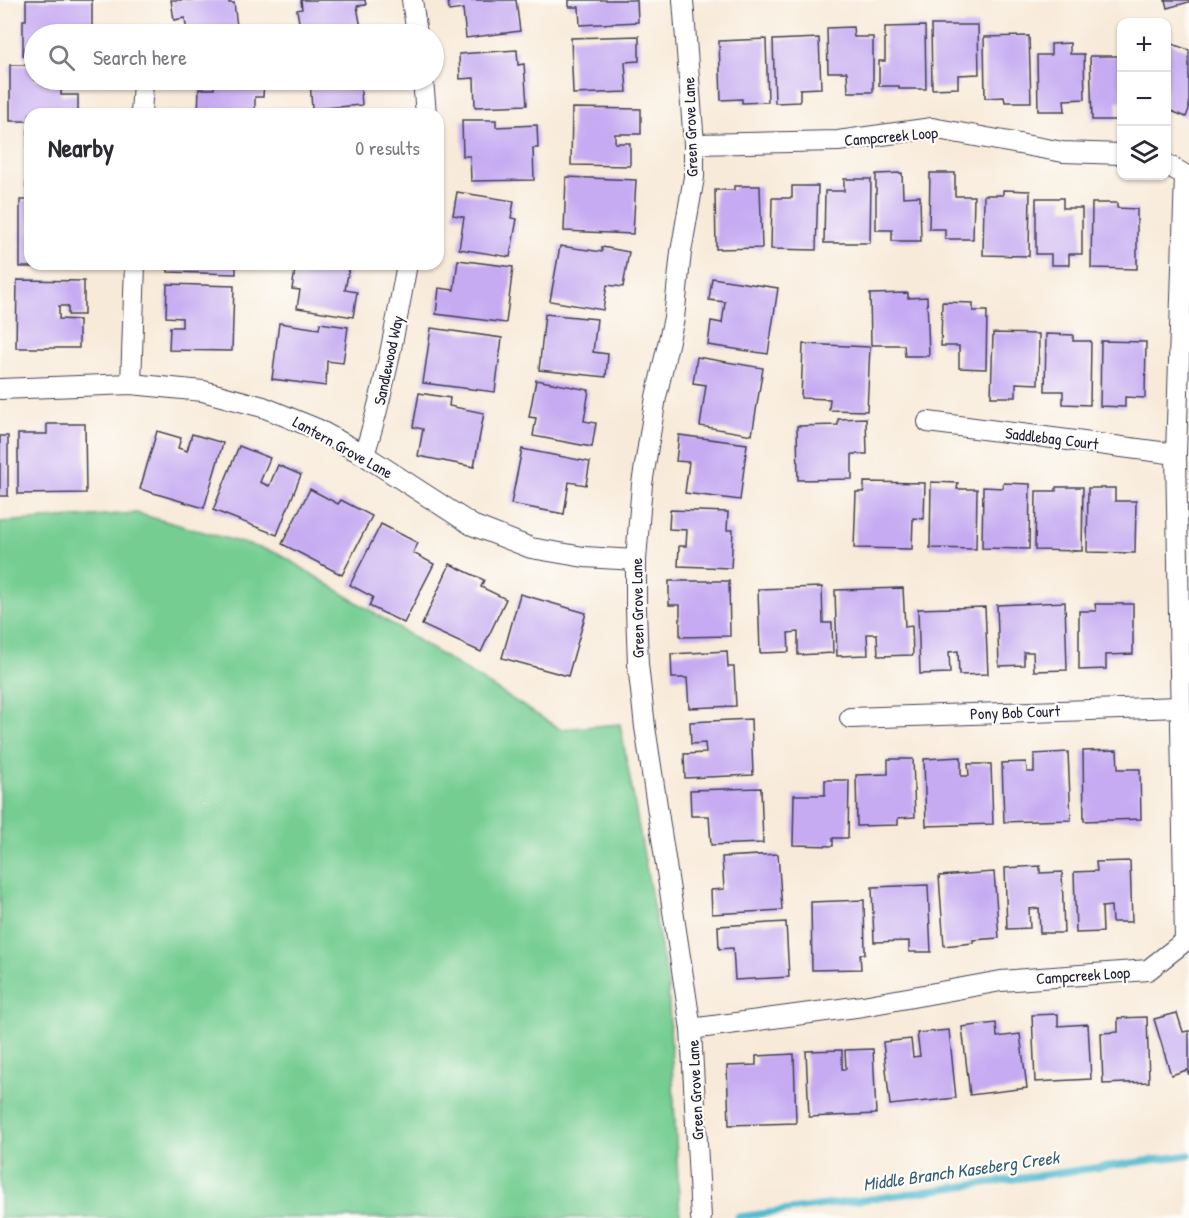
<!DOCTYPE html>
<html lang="en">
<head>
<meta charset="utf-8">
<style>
  body { margin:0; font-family:"Patrick Hand",sans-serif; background:#f2f2f3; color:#2b2b33 }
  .controls { position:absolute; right:18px; top:18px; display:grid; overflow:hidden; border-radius:12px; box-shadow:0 2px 4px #0004 }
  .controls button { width:54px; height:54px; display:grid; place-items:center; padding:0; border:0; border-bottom:2px solid #e1e1e2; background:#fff; color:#2b2b33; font:30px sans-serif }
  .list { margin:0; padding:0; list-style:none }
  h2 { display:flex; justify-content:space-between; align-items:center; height:78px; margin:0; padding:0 24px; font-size:26px }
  h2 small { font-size:20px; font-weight:400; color:#7c7c81 }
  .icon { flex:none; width:33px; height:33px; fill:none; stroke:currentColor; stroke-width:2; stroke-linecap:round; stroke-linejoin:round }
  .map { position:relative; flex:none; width:1189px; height:1218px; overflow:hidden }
  .search { position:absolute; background:#fff; box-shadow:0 2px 4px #0004; left:24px; top:24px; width:420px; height:66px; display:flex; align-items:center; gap:15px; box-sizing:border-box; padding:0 21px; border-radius:33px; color:#7c7c81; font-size:22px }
  .panel { position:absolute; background:#fff; box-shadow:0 2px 4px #0004; left:24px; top:108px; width:420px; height:162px; border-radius:18px }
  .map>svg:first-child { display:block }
  .green { fill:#75cd92; stroke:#4c7866; stroke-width:1.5 }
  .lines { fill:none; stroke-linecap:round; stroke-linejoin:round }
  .stream { stroke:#51bacf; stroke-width:7 }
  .building { fill:#c6abf2 }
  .minor-casing { stroke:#424053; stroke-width:22 }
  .minor { stroke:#fff; stroke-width:20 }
  .labels { text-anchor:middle; stroke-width:4.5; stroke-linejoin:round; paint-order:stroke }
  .street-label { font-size:16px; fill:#22223b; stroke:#fdfcf7 }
  .water-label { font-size:18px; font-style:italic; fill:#355f76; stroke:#fdfcf7 }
</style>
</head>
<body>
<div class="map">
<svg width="1189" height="1218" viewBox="0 0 1189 1218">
  <rect width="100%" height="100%" fill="#fdfcf7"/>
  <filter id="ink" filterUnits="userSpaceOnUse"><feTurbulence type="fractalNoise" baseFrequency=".0167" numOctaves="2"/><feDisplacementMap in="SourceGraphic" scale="12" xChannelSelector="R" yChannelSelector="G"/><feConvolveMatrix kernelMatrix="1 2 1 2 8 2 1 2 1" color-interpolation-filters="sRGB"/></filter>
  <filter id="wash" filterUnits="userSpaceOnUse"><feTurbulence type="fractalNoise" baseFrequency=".008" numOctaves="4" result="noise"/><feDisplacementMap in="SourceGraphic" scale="24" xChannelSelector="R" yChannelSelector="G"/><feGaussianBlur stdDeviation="1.35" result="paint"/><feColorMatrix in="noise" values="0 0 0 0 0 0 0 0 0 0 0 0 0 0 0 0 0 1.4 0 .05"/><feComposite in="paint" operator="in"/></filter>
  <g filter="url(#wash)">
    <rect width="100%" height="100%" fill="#f8ead9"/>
    <path class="green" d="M136,513L278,553L560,729L620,724L668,986L680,1218H0V522Z"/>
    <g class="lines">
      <path class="stream" d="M738,1217L1189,1155"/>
    </g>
    <g id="blocks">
      <g class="building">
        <path d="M26,0H92V32H82V34H34V56H23V20H26Z"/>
        <path d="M171,0H229V3H234L238,34H187L185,18L174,20Z"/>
        <path d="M301,0H365L366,5L357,6L362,34H301L297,10L302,9Z"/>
        <path d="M448,0H516L520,31L466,38L463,9L449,11Z"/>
        <path d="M569,0H637L638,22L580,25L579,7H569Z"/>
        <path d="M1165,0H1189V2L1167,8Z"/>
        <path d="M931,25H978L979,74L958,75V88L932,89Z"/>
        <path d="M925,26L926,89H899V86H879V61H885V27Z"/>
        <path d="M853,27L854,37H873V92H848L847,72H828L827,28Z"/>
        <path d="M639,36V61L625,62L627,92L573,94L571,38Z"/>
        <path d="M1029,36L1031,102H1005L1004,97L985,98L984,37Z"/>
        <path d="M819,38L821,88L800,89V102L775,103L773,40Z"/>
        <path d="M766,39L768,102L742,103V99L721,100L719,41Z"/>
        <path d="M1166,42L1189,50V109L1186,117L1166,109Z"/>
        <path d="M1070,43V54H1084L1085,99L1064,100L1065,111H1038L1037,55H1051V44Z"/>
        <path d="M517,50L518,65L524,64L527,105L475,107L474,78L460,79L459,54Z"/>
        <path d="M1090,56H1122V102H1117V120H1092Z"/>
        <path d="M10,65H34V80H61V95H78V114H30V121H10Z"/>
        <path d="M214,80H264L263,97H255V114L198,113L199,89H214Z"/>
        <path d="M310,80H360L362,105L312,109Z"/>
        <path d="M572,108L641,109V134H615V143H630V166L571,165Z"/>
        <path d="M462,120H496V127L537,125L538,148H533L534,180L471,181L470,156H463Z"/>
        <path d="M28,129H30V188H26Z"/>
        <path d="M902,173L903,197L920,196L921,241H892V230H876V174Z"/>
        <path d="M930,173H955V196H974L973,239H945V229H929Z"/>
        <path d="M566,177L636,180L633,234L564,231Z"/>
        <path d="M844,179H871L870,243H824L825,191H844Z"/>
        <path d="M734,186H760L762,248L716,249L715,190H734Z"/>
        <path d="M792,186H818L816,250L771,249L772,198H792Z"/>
        <path d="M1003,190L1030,191L1029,256L983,255L984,195H1003Z"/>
        <path d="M457,192L514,201L511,218L517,219L510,257L459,249L464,217L453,215Z"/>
        <path d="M1036,198H1063V208H1082V254H1069V265H1051V254H1036Z"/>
        <path d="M20,200H30V264H78V267H20Z"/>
        <path d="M1092,203H1117V208L1137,209V269L1091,268Z"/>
        <path d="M560,246L602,252V247L629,252L623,287L607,285L603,310L550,301Z"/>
        <path d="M458,260L513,267L506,323L436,314L439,288L454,290Z"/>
        <path d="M168,264H236V274L168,272Z"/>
        <path d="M296,264H350L345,290L357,292L353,317L297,308L300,290L292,289Z"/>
        <path d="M712,278L778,288L768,354L708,345L711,321L722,323L725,302L709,300Z"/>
        <path d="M17,280L84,281V315H68V306H59V319L79,320V348H16Z"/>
        <path d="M167,284L234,286L232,351L169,350L170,327H182V318L166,317Z"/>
        <path d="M908,293V298L927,297L929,356H905L904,345H871L870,294Z"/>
        <path d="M942,302L973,303V311H987L986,369L959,368V346H941Z"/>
        <path d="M545,314L597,319L593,352L608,354L606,377L539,370Z"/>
        <path d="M279,323L319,329L320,323L348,327L343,363L327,361L326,386L272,379Z"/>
        <path d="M431,328L502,338L495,392L423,383Z"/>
        <path d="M993,333L1039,334L1038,384L1016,383V397H991Z"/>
        <path d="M1046,334L1073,335V341H1091L1090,405L1063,404V391H1045Z"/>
        <path d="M1101,341L1146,342L1145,398L1125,397V407L1100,406Z"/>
        <path d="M803,344L870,347L867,411L829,410L830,399L801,398Z"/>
        <path d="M697,357L763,368L752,435L700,426L706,385L693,383Z"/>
        <path d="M536,380L589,390L584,421L596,423L592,447L533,436L536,418L529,417Z"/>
        <path d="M419,393L450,398L449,406L484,413L474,467L418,456L423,429L413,427Z"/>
        <path d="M866,418L867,454H852V479L798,480L797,426L838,425V419Z"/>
        <path d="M47,424H85L86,493L18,494V434H47Z"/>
        <path d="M157,431L181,438L178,448L187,451L192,434L223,443L204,508L140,489Z"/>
        <path d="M679,435L747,444L740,500L685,493L689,462L676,461Z"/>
        <rect x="0" y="436" width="8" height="60"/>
        <path d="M239,446L270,458L260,482L269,486L278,465L301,475L277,535L213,510Z"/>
        <path d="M522,449L590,462L586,485L569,482L564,514L511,504Z"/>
        <path d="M864,482L925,483L924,519L913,518L912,549L854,548L856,492H864Z"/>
        <path d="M931,482L958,483L957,489H977L976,549L930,548Z"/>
        <path d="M1003,483L1030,484L1029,549L982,548L983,487L1003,488Z"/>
        <path d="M1056,487H1083L1082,551L1035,550L1036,491H1056Z"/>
        <path d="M1088,488H1115V501H1136L1135,553L1087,552Z"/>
        <path d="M310,489L338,504L341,500L372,516L342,575L282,544Z"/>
        <path d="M670,510L728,512L727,530H733L731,568L678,566L679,546H686L687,530L669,529Z"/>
        <path d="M381,524L418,543L413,553L434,564L404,623L369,606L373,597L350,585Z"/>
        <path d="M450,564L484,580L481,587L506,599L481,652L422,625Z"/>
        <path d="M669,581H729L730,636L680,637V605H669Z"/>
        <path d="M822,587L823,623H832L833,653L798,655V632L788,633L789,652L760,653L758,589Z"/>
        <path d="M903,588L905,627L912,626L913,655L878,656L877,634H867L868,655L837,656L835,590Z"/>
        <path d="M520,594L586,613L568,676L502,658Z"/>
        <path d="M1065,602L1067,670L1034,671L1033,652H1024V665L999,666L997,605Z"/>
        <path d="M1095,604H1133V654L1106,655V669L1079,670V611H1096Z"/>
        <path d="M985,607L988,674L959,675L958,651L949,652L950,673L920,674L918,609Z"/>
        <path d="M727,651L728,667H734L736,706L689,708L687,678H672L671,654Z"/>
        <path d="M751,719L753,775L685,778L684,754L706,753L705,743L691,744L690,722Z"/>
        <path d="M1117,750L1118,769H1140L1141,819L1084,821L1083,751Z"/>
        <path d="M1068,752L1071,820L1004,822L1002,763L1026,762L1027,772H1034V754Z"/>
        <path d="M961,757V776H969L968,764H991L993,824L926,826L924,759Z"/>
        <path d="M888,759H913L915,817L898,818V825L857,826L856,775L888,774Z"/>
        <path d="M825,780H849L848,838H833V846L793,845L794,795H825Z"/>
        <path d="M761,788L763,843L711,845L709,816H691L690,790Z"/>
        <path d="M778,854L782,910L712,914L711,890L724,889L722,857Z"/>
        <path d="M1130,861L1132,922H1112L1111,906L1102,907L1103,932L1076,933L1074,872L1097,871L1096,862Z"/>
        <path d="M1040,866V873L1062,872L1064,933H1040L1039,908L1029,909L1030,928L1007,929L1005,868Z"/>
        <path d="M994,872L999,938L973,940V943L944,946L939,876Z"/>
        <path d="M928,885L931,952H909V941L874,942L872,887Z"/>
        <path d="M864,900L865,954H860L861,969L812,970L811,902Z"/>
        <path d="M786,922L789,977L735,980L733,948L719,949L718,926Z"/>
        <path d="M1177,1013L1183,1032L1189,1031V1075L1187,1070L1171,1075L1154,1019Z"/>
        <path d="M1058,1014V1026L1088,1024L1091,1079L1035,1082L1032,1015Z"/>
        <path d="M1147,1017L1149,1082L1103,1084L1101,1033L1118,1032V1018Z"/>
        <path d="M996,1023L997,1037L1020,1034L1027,1088L970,1095L962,1027Z"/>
        <path d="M949,1030L956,1098L890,1105L883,1042L911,1039L913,1057L920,1056L917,1033Z"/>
        <path d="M873,1049L876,1114L809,1117L806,1051L842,1050V1069H846L845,1050Z"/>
        <path d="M794,1054L796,1123L729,1125L727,1066L756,1065V1056Z"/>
      </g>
    </g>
  </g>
  <g filter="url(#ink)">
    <use href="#blocks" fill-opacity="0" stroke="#424053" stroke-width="1.5"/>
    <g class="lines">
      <defs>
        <g id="minor">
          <path d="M412,0L417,34"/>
          <path d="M683,0L694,144V177L681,252L674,318L656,397L642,484L636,560V609L638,664L645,727L691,1029L701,1218"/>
          <path d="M423,80L426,114"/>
          <path d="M141,114L143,82"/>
          <path d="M694,144L838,141L932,128L1063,152L1122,154"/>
          <path d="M131,384L135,264"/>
          <path d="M0,389L131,384L203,391L263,407L317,429L364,455L472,525L531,548L584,557L636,560"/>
          <path d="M928,422L1176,454"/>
          <path d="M364,455C384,393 395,329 407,264"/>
          <path d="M850,718L1180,707"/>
          <path d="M691,1029L863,1006L1001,981L1148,970L1185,941L1176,454L1185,175L1166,164"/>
        </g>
      </defs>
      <use href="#minor" class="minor-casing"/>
      <use href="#minor" class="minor"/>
    </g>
  </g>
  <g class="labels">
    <g class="street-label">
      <text transform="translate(690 127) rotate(-92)" y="6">Green Grove Lane</text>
      <text transform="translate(891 136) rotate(-5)" y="6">Campcreek Loop</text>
      <text transform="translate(388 360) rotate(-78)" y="6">Sandlewood Way</text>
      <text transform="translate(1052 438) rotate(7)" y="6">Saddlebag Court</text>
      <text transform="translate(343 447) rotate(29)" y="6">Lantern Grove Lane</text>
      <text transform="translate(637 608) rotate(-91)" y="6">Green Grove Lane</text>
      <text transform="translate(1015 712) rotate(-2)" y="6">Pony Bob Court</text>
      <text transform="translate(1083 975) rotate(-4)" y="6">Campcreek Loop</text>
      <text transform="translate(695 1090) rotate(-93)" y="6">Green Grove Lane</text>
    </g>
    <g class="water-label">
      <text transform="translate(961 1171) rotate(-8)" y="6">Middle Branch Kaseberg Creek</text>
    </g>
  </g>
</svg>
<div class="controls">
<button>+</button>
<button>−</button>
<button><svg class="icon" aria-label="layers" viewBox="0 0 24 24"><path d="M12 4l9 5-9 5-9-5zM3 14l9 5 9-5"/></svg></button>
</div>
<div class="search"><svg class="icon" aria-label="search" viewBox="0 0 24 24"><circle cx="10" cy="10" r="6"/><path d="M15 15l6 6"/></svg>Search here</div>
<section class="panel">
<h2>Nearby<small>0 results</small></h2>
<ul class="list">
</ul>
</section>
</div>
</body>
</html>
